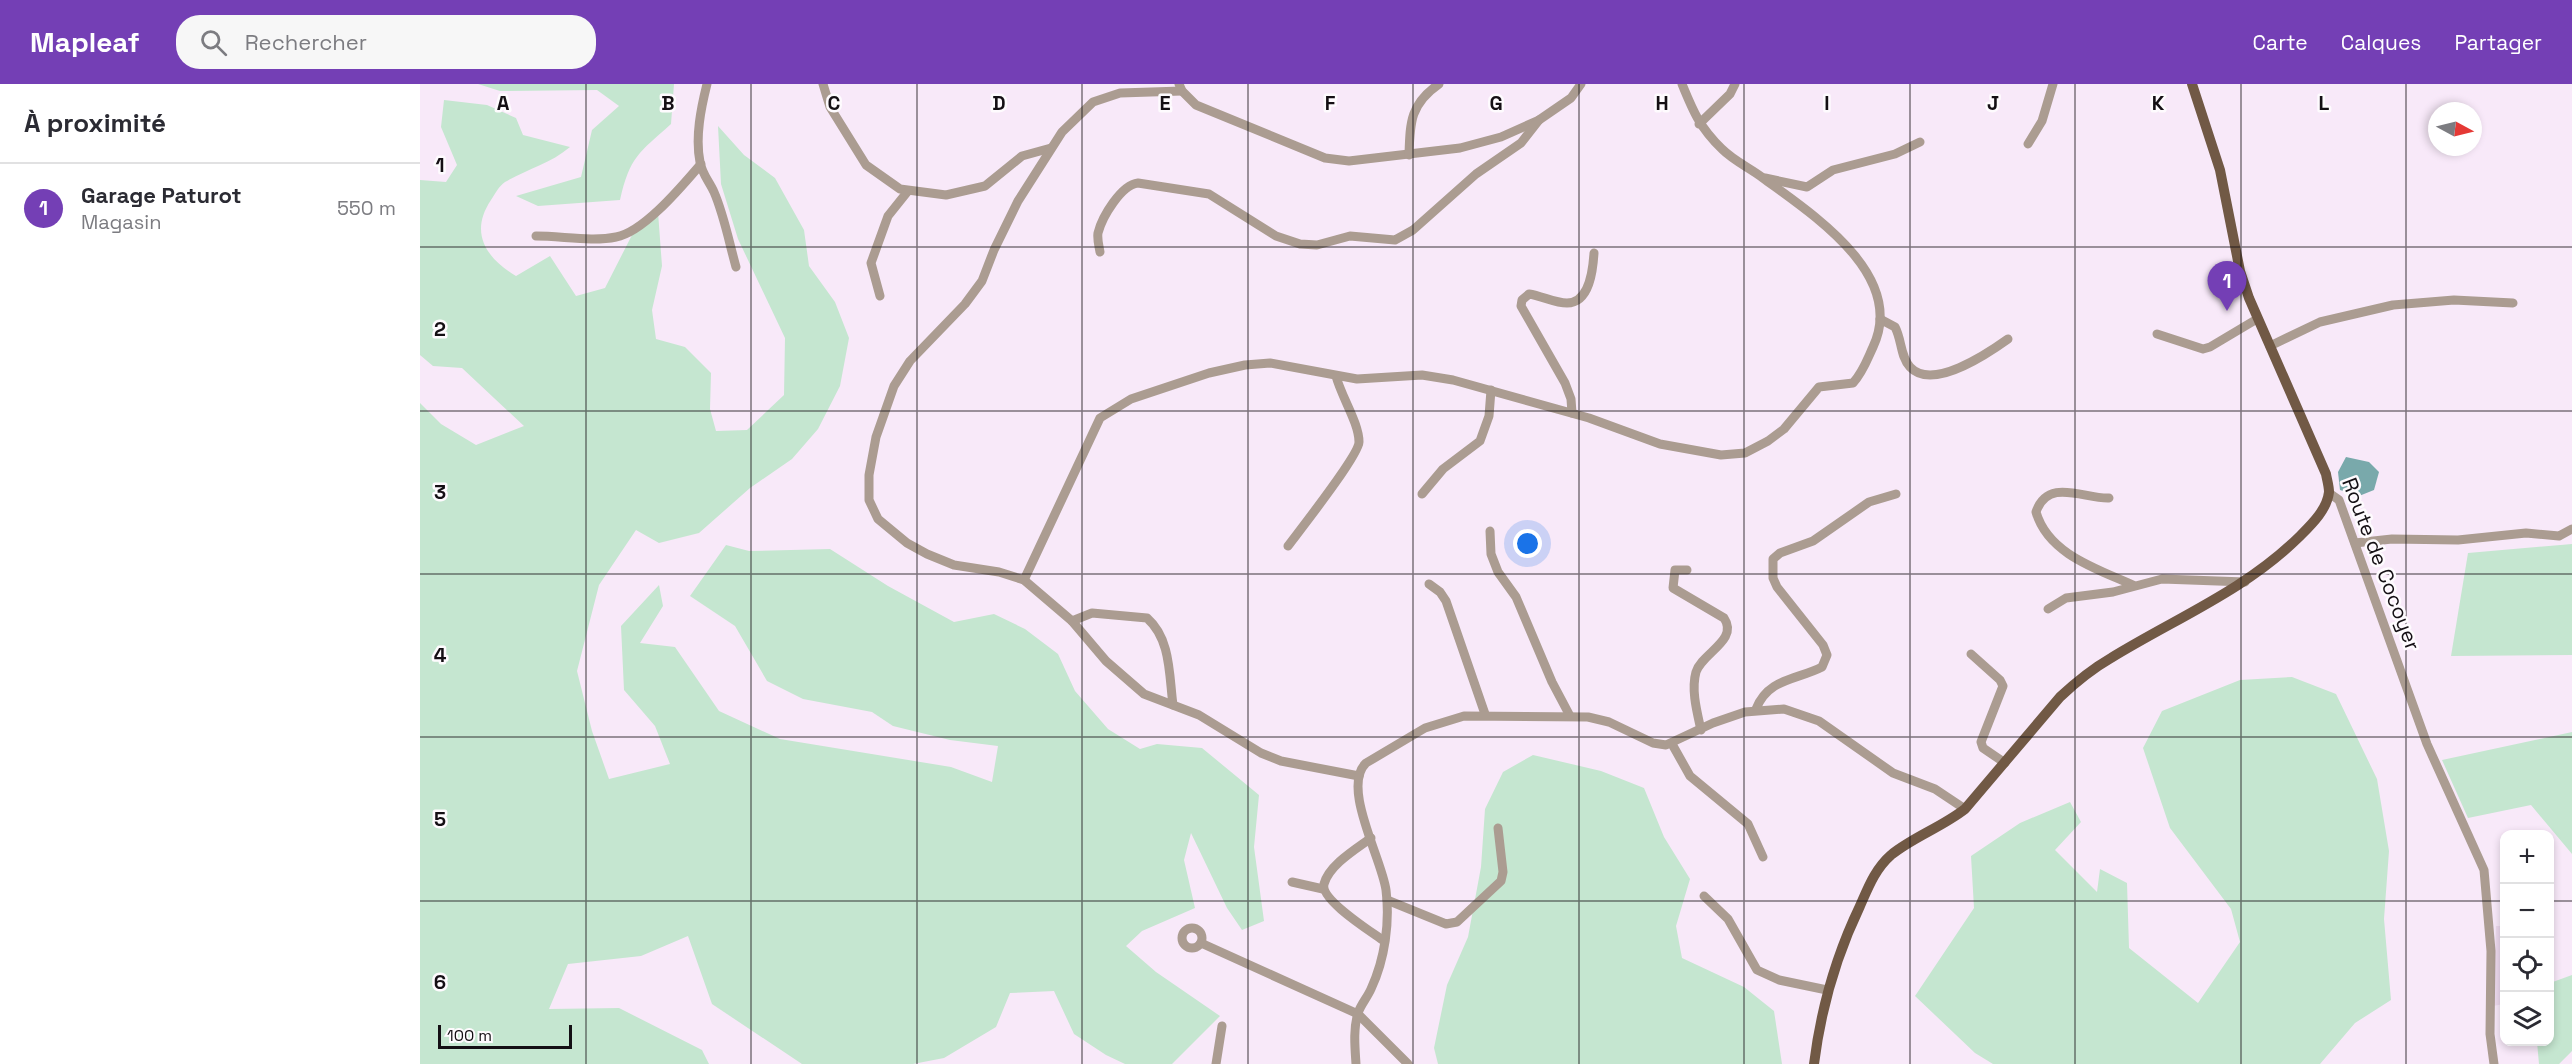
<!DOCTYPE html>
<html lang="fr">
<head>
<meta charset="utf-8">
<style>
  body { margin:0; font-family:"Space Grotesk",sans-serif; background:#f7f7f7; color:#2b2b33 }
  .controls { position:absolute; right:18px; bottom:18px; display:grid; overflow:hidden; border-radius:12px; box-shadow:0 3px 9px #0003 }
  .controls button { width:54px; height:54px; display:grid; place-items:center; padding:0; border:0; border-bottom:2px solid #e1e1e2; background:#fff; color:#2b2b33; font:30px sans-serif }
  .compass { position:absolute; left:2008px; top:18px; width:54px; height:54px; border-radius:50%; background:#fff; box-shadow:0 3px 9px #0003; rotate:97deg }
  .scale { position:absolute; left:18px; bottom:15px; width:134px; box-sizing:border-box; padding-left:6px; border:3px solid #140f14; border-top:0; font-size:16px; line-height:21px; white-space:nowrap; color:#140f14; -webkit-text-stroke:4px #fefbfe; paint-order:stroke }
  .you { position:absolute; left:1108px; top:460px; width:21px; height:21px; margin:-15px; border:4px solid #fff; border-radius:50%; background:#1a73e8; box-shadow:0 0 0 9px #1a73e833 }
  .badge { display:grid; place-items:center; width:39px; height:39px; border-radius:50%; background:#743fb5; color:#fff; font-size:20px; font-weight:700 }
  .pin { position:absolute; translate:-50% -50px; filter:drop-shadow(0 2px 3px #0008) }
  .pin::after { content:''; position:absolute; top:32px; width:21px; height:18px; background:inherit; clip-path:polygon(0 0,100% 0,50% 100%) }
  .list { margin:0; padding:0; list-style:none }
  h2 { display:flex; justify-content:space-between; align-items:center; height:78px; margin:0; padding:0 24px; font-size:26px }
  h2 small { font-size:20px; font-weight:400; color:#7c7c81 }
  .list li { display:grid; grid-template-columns:39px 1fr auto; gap:18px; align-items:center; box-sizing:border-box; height:90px; padding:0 24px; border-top:2px solid #e1e1e2 }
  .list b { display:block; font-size:22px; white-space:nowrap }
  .list p { margin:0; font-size:20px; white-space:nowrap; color:#7c7c81 }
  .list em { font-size:20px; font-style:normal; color:#7c7c81 }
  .icon { flex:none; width:33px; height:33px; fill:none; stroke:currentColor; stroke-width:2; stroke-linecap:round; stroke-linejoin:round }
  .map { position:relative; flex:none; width:2152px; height:980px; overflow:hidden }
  header { display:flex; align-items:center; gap:36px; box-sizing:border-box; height:84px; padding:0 30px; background:#743fb5; color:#fff }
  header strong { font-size:28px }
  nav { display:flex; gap:33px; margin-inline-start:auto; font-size:21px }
  .search { width:420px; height:54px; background:#f7f7f7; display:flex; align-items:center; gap:15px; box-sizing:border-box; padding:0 21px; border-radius:24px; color:#7c7c81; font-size:22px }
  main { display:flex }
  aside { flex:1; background:#fff }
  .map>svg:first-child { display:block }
  .built { fill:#edd9ee }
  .green { fill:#c5e6d0 }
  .water { fill:#79a9ab }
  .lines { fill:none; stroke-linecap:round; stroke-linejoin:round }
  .minor { stroke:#ab9c91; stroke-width:9 }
  .major { stroke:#715945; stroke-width:10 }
  .grid { fill:none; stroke:#140f14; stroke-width:1.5; stroke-opacity:0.55 }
  .labels { text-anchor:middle; stroke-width:5; stroke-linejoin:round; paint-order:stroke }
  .street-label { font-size:21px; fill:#140f14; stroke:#fefbfe }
  .grid-label { font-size:20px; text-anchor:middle; font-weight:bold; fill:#140f14; stroke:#fefbfe; stroke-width:5; stroke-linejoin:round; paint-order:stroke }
</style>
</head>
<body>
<header>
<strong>Mapleaf</strong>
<div class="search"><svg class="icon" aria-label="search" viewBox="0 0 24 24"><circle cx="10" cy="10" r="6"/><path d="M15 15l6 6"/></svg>Rechercher</div>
<nav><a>Carte</a><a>Calques</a><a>Partager</a></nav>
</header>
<main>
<aside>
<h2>À proximité<small></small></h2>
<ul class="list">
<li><span class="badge">1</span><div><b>Garage Paturot</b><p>Magasin</p></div><em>550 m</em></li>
</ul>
</aside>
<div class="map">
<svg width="2152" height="980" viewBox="0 0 2152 980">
  <rect width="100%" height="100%" fill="#f8e9f9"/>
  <path class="built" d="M2076,842H2084V920L2073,922Z"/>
  <g class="green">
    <path d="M58,0H254L251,40C219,69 210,72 200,116L118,122L96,112L161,93L172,46L199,22L177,6L80,7Z"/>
    <path d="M24,16L67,21L96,34L103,51L150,63C130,80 107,85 85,98C79,102 75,110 71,116C49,149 66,174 96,192L130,172L156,212L185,204L212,151L238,128L242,182L232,226L236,255L265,263L291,289L290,325L296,347L327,346L364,311L365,254L318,155L301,100L298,42L324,71L355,94L384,146L389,182L415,218L429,254L420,302L398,345L372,375L330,404L279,449L239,459L216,446L179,501L157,587L172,647L189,695L250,680L235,642L204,606L201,542L239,501L243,522L220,559L255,563L299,627L360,655L531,683L572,698L578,662L530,656L473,642L452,628L383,615L347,597L315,542L270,512L306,461L329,467L410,465L468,502L534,538L574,530L605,545L638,570L655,607L688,645L720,665L737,660L782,664L839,711L834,763L844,837L822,846L807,824L771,749L764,776L775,824L722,847L706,862L736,888L800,932L752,980H705L686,971L654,950L634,907L590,909L576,943L524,974L493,980H382L292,920L268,852L221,872L148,880L129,925L199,924L282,966L289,980H0V319L21,340L56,361L104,342L42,284L13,282L0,271V96L26,98L37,81L21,43Z"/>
    <path d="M2152,460V571L2031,572L2048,469Z"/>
    <path d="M1872,593L1916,610L1957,695L1969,767L1964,835L1971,916L1935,939L1900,980H1573L1555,969L1495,912L1554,824L1551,772L1600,739L1650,718L1661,738L1635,766L1677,808L1680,785L1707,799L1709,864L1778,919L1820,858L1811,825L1750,744L1723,664L1742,627L1820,596Z"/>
    <path d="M2152,648V770L2111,721L2048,734L2022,676Z"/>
    <path d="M1113,671L1181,687L1224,704L1244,753L1270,795L1256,842L1262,874L1324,903L1354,927L1362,980H1018L1014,964L1027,901L1048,853L1061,783L1065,725L1083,688Z"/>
    <path d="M2152,891V967L2139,980H2119L2117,958H2130V899Z"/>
  </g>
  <path class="water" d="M1926,373L1949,378L1959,388L1954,406L1939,412L1920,406L1918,388Z"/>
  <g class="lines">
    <g class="minor">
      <path d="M287,0C281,24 275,53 280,78C282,90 289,97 294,108C304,131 309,158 316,183"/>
      <path d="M403,0L410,23L446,81L480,105L526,111L565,102L602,72L631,64"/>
      <path d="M759,0L762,7L776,21L905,74L929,77L1040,64L1081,53L1119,36L1151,14L1161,0"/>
      <path d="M762,7L700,9L673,18L642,48L598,117L574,166L562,197L545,220L490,277L474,302L456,353L449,391V416L458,435L487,459L507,470L534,481L579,488L604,496L652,537L686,577L724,610L779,631L841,669L861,677L939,692"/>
      <path d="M1279,40L1310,10L1315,0"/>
      <path d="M1608,60L1622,37L1633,0"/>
      <path d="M989,71C990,39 990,20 1019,0"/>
      <path d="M1345,94L1387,103L1413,86L1475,70L1500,58"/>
      <path d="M116,152C142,152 172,158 196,153C224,148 262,102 281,80"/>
      <path d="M680,168C679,162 677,155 678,149C682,133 701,101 718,99L789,110L856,152L880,160L897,161L930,152L975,156L993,146L1056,90L1101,59L1119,36"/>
      <path d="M460,212L451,179L468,132L488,107"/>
      <path d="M1460,235L1475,243C1482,256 1480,272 1490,283C1512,307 1567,270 1588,255"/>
      <path d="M1737,250L1783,265L1790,263L1837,235"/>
      <path d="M1850,262L1900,238L1973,221L2034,216L2093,219"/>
      <path d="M1152,329L1151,315L1145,299L1101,222L1102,216L1109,210C1122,212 1135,219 1147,219C1170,219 1173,185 1174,169"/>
      <path d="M1909,409L1919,416L2007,660L2064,786L2071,867L2070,950L2074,980"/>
      <path d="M1002,410L1023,385L1060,357L1069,332L1071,306"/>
      <path d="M1689,414C1664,415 1628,393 1616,428C1628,470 1677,485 1713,501"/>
      <path d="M1070,447L1071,470L1078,488L1096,513L1132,598L1150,632"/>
      <path d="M1935,459L1972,455L2038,456L2106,449L2139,452L2152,445"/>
      <path d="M868,462C880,446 939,371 939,358C939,339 921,312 916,292"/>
      <path d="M1267,486H1255L1253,504L1304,534C1319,556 1282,569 1276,588C1271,606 1277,628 1281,646"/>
      <path d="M604,496L680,334L711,315L789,289L825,281L850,279L937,295L1002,291L1033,296L1169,334L1240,360L1301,371L1325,369L1348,357L1364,345L1399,303L1433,299C1443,288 1447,276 1453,263C1487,191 1392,130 1343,94C1330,84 1314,77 1302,65C1280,44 1273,27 1262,0"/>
      <path d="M1009,500L1020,508L1026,517L1065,630"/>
      <path d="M1628,525L1646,514L1693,508L1742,495L1825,498"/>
      <path d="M652,537L672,529L727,534C751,555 749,591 753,621"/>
      <path d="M1551,570L1580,596L1583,602L1561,658L1563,664L1585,679"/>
      <path d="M1336,625C1348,594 1377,596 1402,583L1407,571L1403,561L1357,503L1353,494V475L1360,469L1393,457L1449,418L1476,410"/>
      <path d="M1252,660L1270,692L1328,740L1343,773"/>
      <path d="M951,754C936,765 909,781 904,800C900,816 952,848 964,857"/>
      <path d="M872,798L903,805"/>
      <path d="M1284,812L1308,835L1337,886L1359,896L1407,906"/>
      <path d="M967,816L1026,840L1037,838L1081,797L1083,788L1078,744"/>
      <circle cx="772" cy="854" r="10"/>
      <path d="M781,859L938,930L988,980"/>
      <path d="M796,980L802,942"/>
      <path d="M936,980C935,964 933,945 938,929C941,920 947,914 951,905C965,875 970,838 966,806C962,775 921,703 946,679L1005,644L1044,632L1168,633L1189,638L1233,659L1246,661L1293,639L1325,628L1364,625L1399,637L1473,689L1515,705L1545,725"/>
    </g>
    <path class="major" d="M1394,980C1401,924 1416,872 1440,822C1448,804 1455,785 1471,771C1493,753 1522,743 1545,725L1640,613C1656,598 1672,585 1691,574C1756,534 1824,507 1879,453C1891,441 1907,426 1909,408C1909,402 1907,396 1906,390L1829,214L1820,187L1800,86L1772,0"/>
  </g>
  <path class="grid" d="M166,0V980M331,0V980M497,0V980M662,0V980M828,0V980M993,0V980M1159,0V980M1324,0V980M1490,0V980M1655,0V980M1821,0V980M1986,0V980M0,163H2152M0,327H2152M0,490H2152M0,653H2152M0,817H2084M2130,817H2152"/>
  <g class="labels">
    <g class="street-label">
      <text transform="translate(1961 480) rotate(69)" y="7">Route de Cocoyer</text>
    </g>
  </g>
  <g class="grid-label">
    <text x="83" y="26">A</text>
    <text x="248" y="26">B</text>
    <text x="414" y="26">C</text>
    <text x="579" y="26">D</text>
    <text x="745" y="26">E</text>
    <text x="910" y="26">F</text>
    <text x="1076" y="26">G</text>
    <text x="1242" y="26">H</text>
    <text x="1407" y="26">I</text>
    <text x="1573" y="26">J</text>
    <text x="1738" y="26">K</text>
    <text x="1904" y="26">L</text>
    <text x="20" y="88">1</text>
    <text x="20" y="252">2</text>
    <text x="20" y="415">3</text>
    <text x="20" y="578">4</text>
    <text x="20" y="742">5</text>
    <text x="20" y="905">6</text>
  </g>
</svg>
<div class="controls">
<button>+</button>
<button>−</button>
<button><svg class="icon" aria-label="locate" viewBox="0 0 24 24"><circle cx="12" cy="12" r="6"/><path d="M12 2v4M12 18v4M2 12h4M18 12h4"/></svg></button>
<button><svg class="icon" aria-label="layers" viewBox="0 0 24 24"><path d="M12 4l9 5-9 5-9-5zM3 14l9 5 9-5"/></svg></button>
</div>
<svg class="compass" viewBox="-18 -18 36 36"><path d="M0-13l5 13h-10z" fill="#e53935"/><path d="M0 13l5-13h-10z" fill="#7c7c81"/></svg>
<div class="scale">100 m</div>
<div class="you"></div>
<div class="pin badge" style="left:1807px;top:227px">1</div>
</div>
</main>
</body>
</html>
